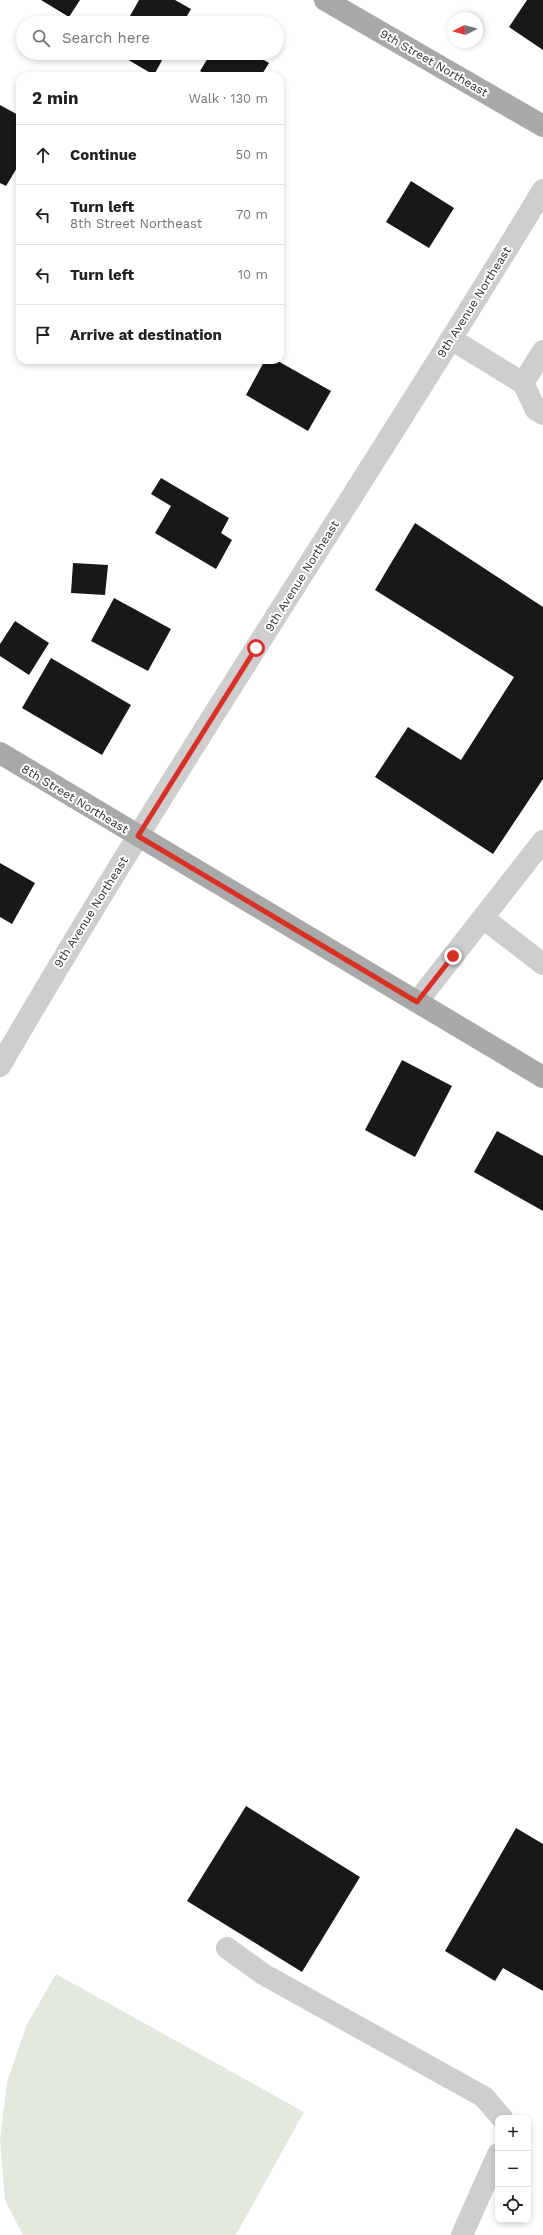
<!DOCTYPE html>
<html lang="en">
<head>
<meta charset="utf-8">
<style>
  body { margin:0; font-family:"Work Sans",sans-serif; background:#f2f2f2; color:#202124 }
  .controls { position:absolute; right:12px; bottom:12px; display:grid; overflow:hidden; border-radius:8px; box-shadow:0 2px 6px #0003 }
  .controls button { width:36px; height:36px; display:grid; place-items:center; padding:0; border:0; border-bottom:1px solid #e0e0e0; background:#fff; color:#202124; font:20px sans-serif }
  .compass { position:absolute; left:447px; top:12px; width:36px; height:36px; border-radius:50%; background:#fff; box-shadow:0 2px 6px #0003; rotate:265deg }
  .stop { position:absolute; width:12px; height:12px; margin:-9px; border:3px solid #d93025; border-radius:50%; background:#fff }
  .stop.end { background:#d93025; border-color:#fff; box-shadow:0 1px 4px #0008 }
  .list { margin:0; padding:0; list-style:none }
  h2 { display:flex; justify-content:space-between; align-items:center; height:52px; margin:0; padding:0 16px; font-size:17px }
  h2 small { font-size:13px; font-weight:400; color:#757577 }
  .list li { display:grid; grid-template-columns:26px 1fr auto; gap:12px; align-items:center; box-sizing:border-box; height:60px; padding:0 16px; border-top:1px solid #e0e0e0 }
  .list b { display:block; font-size:15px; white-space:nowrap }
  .list p { margin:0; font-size:13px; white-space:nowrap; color:#757577 }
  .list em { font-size:13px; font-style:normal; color:#757577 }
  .icon { flex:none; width:22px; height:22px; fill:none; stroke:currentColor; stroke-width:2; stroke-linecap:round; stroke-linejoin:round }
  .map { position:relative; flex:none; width:543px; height:2235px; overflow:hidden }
  .search { position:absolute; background:#fff; box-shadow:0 2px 6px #0003; left:16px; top:16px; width:268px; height:44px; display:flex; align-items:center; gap:10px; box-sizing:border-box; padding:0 14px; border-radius:22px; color:#757577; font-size:15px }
  .panel { position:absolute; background:#fff; box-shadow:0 2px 6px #0003; left:16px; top:72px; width:268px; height:292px; border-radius:12px }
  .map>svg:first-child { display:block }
  .garden { fill:#e4e9de }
  .building { fill:#181818 }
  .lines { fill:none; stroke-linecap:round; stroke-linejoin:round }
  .minor { stroke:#cecece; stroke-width:22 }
  .major { stroke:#a9a9a9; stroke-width:22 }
  .route { stroke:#d93025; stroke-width:5 }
  .labels { text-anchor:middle; stroke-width:4; stroke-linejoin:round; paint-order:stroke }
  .street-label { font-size:12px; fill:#313131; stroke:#fff }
</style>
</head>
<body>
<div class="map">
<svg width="543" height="2235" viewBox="0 0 543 2235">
  <rect width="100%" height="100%" fill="#fff"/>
  <path class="garden" d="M56,1974L304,2112L236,2235H23L5,2200L0,2140L7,2082L27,2024Z"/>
  <g class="building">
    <path d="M41,0H80L69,17Z"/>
    <path d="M139,0H175L191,9L183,23H126Z"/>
    <path d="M527,0H543V50L509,27Z"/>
    <path d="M129,53H166L154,75L125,58Z"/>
    <path d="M211,53H252L269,63L261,76H209L200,71Z"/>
    <path d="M0,105L20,116V163L6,186L0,183Z"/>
    <path d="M411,181L454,208L429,248L386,222Z"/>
    <path d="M265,360H276L331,391L308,431L246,395Z"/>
    <path d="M161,478L229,518L221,533L232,540L216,569L155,533L171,506L151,494Z"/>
    <path d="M415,523L543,607V779L493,854L375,777L408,727L461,760L514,677L375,590Z"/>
    <path d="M73,563L108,565L105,595L71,593Z"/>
    <path d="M114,598L171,629L148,671L91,641Z"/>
    <path d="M15,621L49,643L29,675L0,656V644Z"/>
    <path d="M51,658L131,705L102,755L22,708Z"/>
    <path d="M0,863L35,883L12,924L0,917Z"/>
    <path d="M402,1060L452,1086L415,1157L365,1130Z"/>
    <path d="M497,1131L543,1156V1211L474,1172Z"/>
    <path d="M246,1806L360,1877L302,1972L187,1901Z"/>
    <path d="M516,1828L543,1844V1991L503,1968L495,1981L445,1951Z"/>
  </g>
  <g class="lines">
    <g class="minor">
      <path d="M451,339L523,383L543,351"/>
      <path d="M523,383L536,410L543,414"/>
      <path d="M483,918L543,964"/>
      <path d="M417,1002L543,841"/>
      <path d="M0,1066C172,769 365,484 543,190"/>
      <path d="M227,1948L263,1974L484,2097L502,2118"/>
      <path d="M462,2235L498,2154"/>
    </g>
    <g class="major">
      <path d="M325,0L543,126"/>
      <path d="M0,753L543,1077"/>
    </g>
  </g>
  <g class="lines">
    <path class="route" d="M256,648L138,836L417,1002L453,956"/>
  </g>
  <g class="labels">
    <g class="street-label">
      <text transform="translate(434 63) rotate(30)" y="4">9th Street Northeast</text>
      <text transform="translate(474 302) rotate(-58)" y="4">9th Avenue Northeast</text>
      <text transform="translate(302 576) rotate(-58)" y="4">9th Avenue Northeast</text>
      <text transform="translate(75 799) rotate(31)" y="4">8th Street Northeast</text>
      <text transform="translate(91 912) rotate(-58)" y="4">9th Avenue Northeast</text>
    </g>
  </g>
</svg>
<div class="controls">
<button>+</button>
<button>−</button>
<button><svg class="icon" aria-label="locate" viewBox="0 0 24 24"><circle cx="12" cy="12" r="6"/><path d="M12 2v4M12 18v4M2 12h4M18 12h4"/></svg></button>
</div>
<svg class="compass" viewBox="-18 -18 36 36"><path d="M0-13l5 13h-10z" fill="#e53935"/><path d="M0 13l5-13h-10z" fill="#757577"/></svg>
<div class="stop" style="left:256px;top:648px"></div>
<div class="stop end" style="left:453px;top:956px"></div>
<div class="search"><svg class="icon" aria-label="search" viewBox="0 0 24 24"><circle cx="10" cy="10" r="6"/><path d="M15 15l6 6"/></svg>Search here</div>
<section class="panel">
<h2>2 min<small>Walk · 130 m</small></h2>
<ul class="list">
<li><svg class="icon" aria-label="ahead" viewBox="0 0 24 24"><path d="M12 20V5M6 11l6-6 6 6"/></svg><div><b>Continue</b></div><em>50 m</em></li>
<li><svg class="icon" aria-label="left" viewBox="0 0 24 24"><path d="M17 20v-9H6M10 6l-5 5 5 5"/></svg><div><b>Turn left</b><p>8th Street Northeast</p></div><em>70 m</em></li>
<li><svg class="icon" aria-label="left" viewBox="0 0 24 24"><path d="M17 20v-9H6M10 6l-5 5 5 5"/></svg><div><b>Turn left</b></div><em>10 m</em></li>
<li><svg class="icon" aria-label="arrive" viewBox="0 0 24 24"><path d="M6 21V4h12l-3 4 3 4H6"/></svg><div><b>Arrive at destination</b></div></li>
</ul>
</section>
</div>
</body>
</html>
